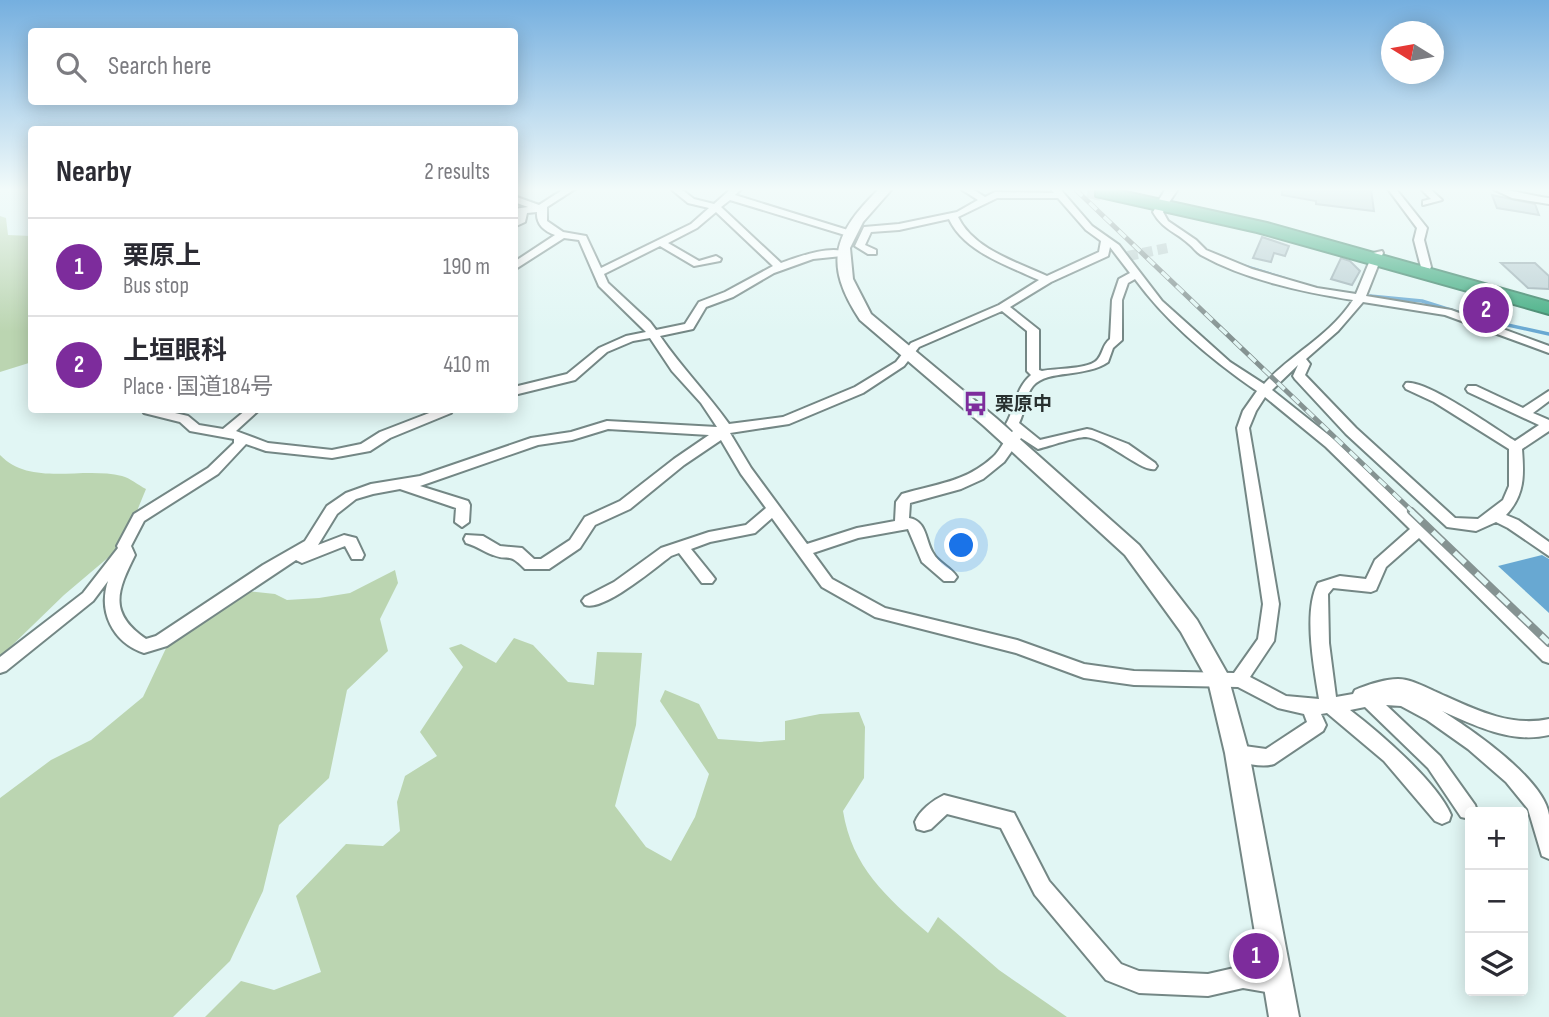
<!DOCTYPE html>
<html lang="en">
<head>
<meta charset="utf-8">
<style>
  body { margin:0; font-family:"Sofia Sans Condensed","Noto Sans JP",sans-serif; background:#f7f7f7; color:#2b2b33 }
  .controls { position:absolute; right:21px; bottom:21px; display:grid; overflow:hidden; border-radius:7px; box-shadow:0 4px 18px #0003 }
  .controls button { width:63px; height:63px; display:grid; place-items:center; padding:0; border:0; border-bottom:2px solid #e1e1e2; background:#fff; color:#2b2b33; font:35px sans-serif }
  .compass { position:absolute; left:1381px; top:21px; width:63px; height:63px; border-radius:50%; background:#fff; box-shadow:0 4px 18px #0003; rotate:281deg }
  .you { position:absolute; left:962px; top:546px; width:24px; height:24px; margin:-18px; border:5px solid #fff; border-radius:50%; background:#1a73e8; box-shadow:0 0 0 10px #1a73e833 }
  .badge { display:grid; place-items:center; width:46px; height:46px; border-radius:50%; background:#7d2c9c; color:#fff; font-size:23px; font-weight:700 }
  .pin { position:absolute; translate:-50% -50%; border:4px solid #fff; box-shadow:0 2px 7px #0006 }
  .list { margin:0; padding:0; list-style:none }
  h2 { display:flex; justify-content:space-between; align-items:center; height:91px; margin:0; padding:0 28px; font-size:30px }
  h2 small { font-size:23px; font-weight:400; color:#7c7c81 }
  .list li { display:grid; grid-template-columns:46px 1fr auto; gap:21px; align-items:center; box-sizing:border-box; height:98px; padding:0 28px; border-top:2px solid #e1e1e2 }
  .list b { display:block; font-size:26px; white-space:nowrap }
  .list p { margin:0; font-size:23px; white-space:nowrap; color:#7c7c81 }
  .list em { font-size:23px; font-style:normal; color:#7c7c81 }
  .icon { flex:none; width:38px; height:38px; fill:none; stroke:currentColor; stroke-width:2; stroke-linecap:round; stroke-linejoin:round }
  .map { position:relative; flex:none; width:1549px; height:1017px; overflow:hidden }
  .search { position:absolute; background:#fff; box-shadow:0 4px 18px #0003; left:28px; top:28px; width:490px; height:77px; display:flex; align-items:center; gap:18px; box-sizing:border-box; padding:0 24px; border-radius:7px; color:#7c7c81; font-size:26px }
  .panel { position:absolute; background:#fff; box-shadow:0 4px 18px #0003; left:28px; top:126px; width:490px; height:287px; border-radius:7px }
  .map>svg:first-child { display:block }
  .green { fill:#bbd5b1 }
  .water { fill:#68a8d2 }
  .lines { fill:none; stroke-linecap:round; stroke-linejoin:round }
  .stream { stroke:#68a8d2; stroke-width:3.5 }
  .building { fill:#bcd0d4; stroke:#99acb1; stroke-width:2 }
  .street-tunnel { stroke:#bccecd; stroke-width:10; stroke-dasharray:10 5; stroke-linecap:butt }
  .highway-tunnel { stroke:#bccecd; stroke-width:18; stroke-dasharray:18 10; stroke-linecap:butt }
  .street-casing { stroke:#748785; stroke-width:4 }
  .secondary-casing { stroke:#748785; stroke-width:4 }
  .highway-casing { stroke:#368063; stroke-width:4 }
  .street { fill:#fff; fill-rule:evenodd }
  .secondary { fill:#fff; fill-rule:evenodd }
  .highway { fill:#3eab7f; fill-rule:evenodd }
  .rail-far1-casing { stroke:#859392; stroke-width:5 }
  .rail-casing { stroke:#859392; stroke-width:8 }
  .rail-far1 { stroke:#e1f6f4; stroke-width:3.5; stroke-dasharray:10; stroke-linecap:butt }
  .rail { stroke:#e1f6f4; stroke-width:5; stroke-dasharray:15; stroke-linecap:butt }
  .labels { text-anchor:middle; stroke-width:6; stroke-linejoin:round; paint-order:stroke }
  .poi-label { font-size:19px; font-weight:bold; fill:#28302f; stroke:#e1f6f4; text-anchor:start }
</style>
</head>
<body>
<div class="map">
<svg width="1549" height="1017" viewBox="0 0 1549 1017">
  <rect width="100%" height="100%" fill="#e1f6f4"/>
  <g class="green">
    <path d="M0,216L6,218L8,235L31,236L32,362L0,372Z"/>
    <path d="M0,455C31,487 81,466 122,476C130,478 138,485 146,489L123,545L64,595L0,657Z"/>
    <path d="M395,570L398,583L380,619L388,651L347,690L329,778L279,825L263,891L230,961L173,1017H0V798L51,760L91,740L143,697L168,644L237,590L275,594L287,600L319,598L350,593Z"/>
    <path d="M514,638L533,645L568,682L594,685L597,652L642,653L636,725L615,806L646,847L671,861L695,817L709,774L660,701L665,690L699,704L718,739L760,742L785,740V721L820,714L859,712L865,727L864,778L843,811C852,867 886,897 928,933L938,917L999,970L1067,1017H205L241,981L274,990L321,972L296,896L346,844L383,846L400,831L397,802L405,776L437,756L420,732L463,667L449,648L461,644L496,663Z"/>
  </g>
  <path class="water" d="M1542,555L1549,559V613L1498,566Z"/>
  <g class="lines">
    <g class="stream">
      <path d="M1244,266L1286,279"/>
      <path d="M1370,296L1422,301L1476,318L1549,334"/>
    </g>
  </g>
  <g class="building">
    <path d="M1282,189H1371L1374,211L1316,204V201L1282,195Z"/>
    <path d="M1492,195L1535,204L1539,215L1497,208Z"/>
    <path d="M1262,237L1289,246L1285,256L1274,253L1271,262L1253,258Z"/>
    <path d="M1341,258L1350,261L1360,271L1352,285L1331,279Z"/>
    <path d="M1501,263H1535L1549,276V289L1528,288Z"/>
    <path d="M1479,302L1500,308L1499,319L1478,314Z"/>
  </g>
  <g class="lines">
    <path class="street-tunnel" d="M1128,256L1172,247"/>
    <path class="highway-tunnel" d="M1088,189L1102,192"/>
    <defs>
      <g id="street">
        <path d="M564,189H575L547,207V221L563,232L586,236L601,268L691,224L709,208L688,203L671,189H681L694,199L714,204L731,189H741L735,195L851,231V235H845L730,200L721,207L781,263C797,257 833,244 847,253L842,256L813,259L774,273L733,297L706,307L693,329L660,336C681,367 707,393 729,424L783,417L855,387L896,362L911,343L999,305L1039,280C1009,266 964,252 949,219L899,230L871,232L865,245L876,250V254H868L855,246L864,227L899,224L957,212L978,200L961,189H972L985,197L995,192L1054,193L1051,189H1060L1092,226L1119,245L1162,301L1230,362L1264,384C1291,354 1330,336 1353,300C1303,292 1246,280 1201,255C1196,252 1194,248 1189,244C1175,231 1163,230 1153,212L1159,202L1167,204L1163,212L1168,221L1196,240L1206,250L1252,269L1317,288L1356,294L1373,253L1382,251L1383,253L1366,296L1451,310L1549,346V353L1445,315L1363,302L1338,331L1306,359L1310,364L1305,375L1356,428L1455,518L1478,519L1503,500L1509,486V449L1434,402L1406,389L1404,386L1406,383C1427,380 1494,428 1515,441L1539,425L1468,392L1466,389L1468,386H1476L1523,408L1549,391V401L1533,413L1549,420V431L1522,449C1524,475 1525,495 1506,515L1518,520L1549,542V556L1508,528L1496,522L1476,531L1447,527L1346,434L1295,379L1293,376L1298,365L1272,390L1336,441L1549,646V663L1543,661L1419,538L1386,567L1376,590L1371,592L1333,588L1328,594L1329,643L1336,697L1353,694L1355,690C1367,685 1385,679 1398,679C1410,679 1423,686 1434,691C1470,707 1508,728 1549,719V735C1512,744 1476,726 1442,711C1472,730 1544,779 1549,815C1549,829 1549,845 1549,859L1542,856L1528,809L1506,782L1468,749L1427,720L1401,706L1386,705L1440,756L1475,805L1477,811L1470,812V819L1461,817L1428,768L1365,707L1350,710C1379,732 1437,782 1451,815L1449,821L1442,824L1435,821L1384,761L1327,713L1321,714L1326,725L1323,731L1274,764C1262,768 1243,763 1231,759L1228,753L1231,747L1237,745L1266,749L1307,722L1304,714L1278,708L1238,687L1134,685L1084,678L1016,653L875,617L822,587L772,518L755,533L710,542L691,549L712,575L715,579L712,583H702L679,553L671,556C655,568 603,612 585,605L582,601L585,597L614,582L661,548L709,532L746,525L766,508L741,474L721,440L684,465L630,509L595,525L580,548L549,569H525C507,551 511,562 493,555C482,551 479,547 466,543L464,539L466,535L483,536L500,546L522,548L534,559H541L570,540L585,517L620,501L674,459L709,435L608,429L572,440L538,445L420,486L468,501L470,505L469,522L462,527L455,522L456,508L400,489L373,494L356,499L337,514L318,545L344,535L356,538L364,555L362,559H352L345,546L302,563L296,560L167,646L144,653C112,642 98,611 108,581L93,601L6,671L0,673V657L83,593L118,548L117,546L134,514L208,468L234,443V439L190,431L180,422L144,413L142,410H162L188,416L199,425L223,429L246,410H259L236,431L268,443L332,450L361,444L380,432L437,410H453L451,413L390,438L370,451L332,458L266,451L246,444L218,474L144,521L131,546L135,555C117,591 108,613 146,639L156,636L263,565L305,541L327,506L346,493L371,484L420,476L531,438L571,432L607,421L717,427L701,403L672,371L650,338L633,341L607,352L575,380L514,395V387L567,374L599,348L626,336L646,332L599,286L579,240L564,238L514,270V262L555,235C544,231 536,224 537,212L527,213L525,222L514,227V220L517,219L518,214L514,215V209L528,207L514,202V196L539,205ZM997,198H1058L1086,230L1101,241L1099,252L1047,276C1017,262 973,249 958,217ZM716,212L773,266L725,292L699,302L685,324L656,330L650,322L608,283L604,274L660,246L694,266L720,261L721,259L716,256L699,261L668,243L697,228ZM1110,247L1130,273L1119,279L1112,300L1110,339C1102,346 1104,351 1098,359C1090,370 1055,368 1042,371L1039,370V330L1010,307L1051,282L1108,256ZM1135,279C1168,324 1212,360 1257,391L1243,411L1237,428L1263,604L1258,639L1234,673L1134,671L1084,664L1017,640L885,608L832,579L813,553L858,538L908,529L922,562L944,581H954L957,577C951,567 938,563 933,553C925,540 927,521 909,518L910,503L961,489L983,479L1004,462L1021,438L1038,449C1050,446 1075,437 1086,437C1107,439 1141,472 1155,469L1157,466L1155,463L1128,444L1092,430L1087,429L1040,440L1019,423C1025,412 1025,395 1033,386C1048,369 1085,378 1108,362L1113,348L1122,340V300L1128,283ZM1002,311L1027,331V371L1031,375C1015,389 1016,407 1006,424L1013,431C1004,439 1001,450 993,457C966,482 936,484 902,494L896,502L895,521L857,528L807,544L751,468L730,433L789,424L863,393L904,366L919,347ZM1265,397L1326,447L1410,529L1375,560L1366,579L1340,576L1318,583C1303,611 1314,668 1319,699L1286,696L1250,677L1274,641L1279,604L1249,428L1256,411Z"/>
        <path d="M1388,189H1396L1427,228L1424,240L1431,267L1430,269L1421,267L1414,240L1417,228Z"/>
        <path d="M1421,189H1430L1442,200L1423,205V201L1431,199Z"/>
        <path d="M1493,189C1511,189 1530,196 1549,198V204L1512,198Z"/>
        <path d="M944,795L1014,813L1049,881L1121,964L1139,971L1208,974L1243,966L1286,975L1289,983L1286,991L1278,994L1243,988L1208,996L1139,993L1106,980L1035,895L1001,828L947,814L931,829L924,831L917,829L915,822C919,811 933,800 944,795Z"/>
      </g>
      <g id="secondary">
        <path d="M879,189H892L863,222L850,248L853,279L871,314L996,418L1139,545L1197,620L1227,673L1249,753L1299,1017H1269L1225,753L1208,681L1181,632L1125,555L984,426L860,320C823,264 833,234 879,189Z"/>
        <path d="M1166,189H1178L1166,207H1158L1156,204Z"/>
      </g>
      <path id="highway" d="M1096,189H1112L1267,223L1549,302V314L1257,232L1096,196Z"/>
    </defs>
    <use href="#street" class="street-casing"/>
    <use href="#secondary" class="secondary-casing"/>
    <use href="#highway" class="highway-casing"/>
    <use href="#street" class="street"/>
    <use href="#secondary" class="secondary"/>
    <use href="#highway" class="highway"/>
    <defs>
      <path id="rail-far1" d="M1075,189L1413,512"/>
      <path id="rail" d="M1411,511L1549,643"/>
    </defs>
    <use href="#rail-far1" class="rail-far1-casing"/>
    <use href="#rail" class="rail-casing"/>
    <use href="#rail-far1" class="rail-far1"/>
    <use href="#rail" class="rail"/>
  </g>
  <linearGradient id="sky" x2="0" y2="1"><stop stop-color="#75afdf"/><stop offset="0.57" stop-color="#f2fbfa"/><stop offset="1" stop-color="#f2fbfa" stop-opacity="0"/></linearGradient>
  <rect width="1549" height="332" fill="url(#sky)"/>
  <defs>
    <symbol id="bus-bare" viewBox="-9 -9 18 18"><path d="M-5-6H5V4H4V6H2V4H-2V6H-4V4H-5ZM-3.5-4V0h7V-4ZM-3.5 1.2v1.5H-2V1.2ZM2 1.2v1.5H3.5V1.2Z" fill="#7d2c9c" stroke="#e1f6f4" stroke-width="2.5" paint-order="stroke"/></symbol>
  </defs>
  <g fill-rule="evenodd">
    <use href="#bus-bare" x="958" y="386" width="35" height="35"/>
  </g>
  <g class="labels">
    <g class="poi-label">
      <text x="995" y="410">栗原中</text>
    </g>
  </g>
</svg>
<div class="controls">
<button>+</button>
<button>−</button>
<button><svg class="icon" aria-label="layers" viewBox="0 0 24 24"><path d="M12 4l9 5-9 5-9-5zM3 14l9 5 9-5"/></svg></button>
</div>
<svg class="compass" viewBox="-18 -18 36 36"><path d="M0-13l5 13h-10z" fill="#e53935"/><path d="M0 13l5-13h-10z" fill="#7c7c81"/></svg>
<div class="you"></div>
<div class="pin badge" style="left:1256px;top:956px">1</div>
<div class="pin badge" style="left:1486px;top:310px">2</div>
<div class="search"><svg class="icon" aria-label="search" viewBox="0 0 24 24"><circle cx="10" cy="10" r="6"/><path d="M15 15l6 6"/></svg>Search here</div>
<section class="panel">
<h2>Nearby<small>2 results</small></h2>
<ul class="list">
<li><span class="badge">1</span><div><b>栗原上</b><p>Bus stop</p></div><em>190 m</em></li>
<li><span class="badge">2</span><div><b>上垣眼科</b><p>Place · 国道184号</p></div><em>410 m</em></li>
</ul>
</section>
</div>
</body>
</html>
